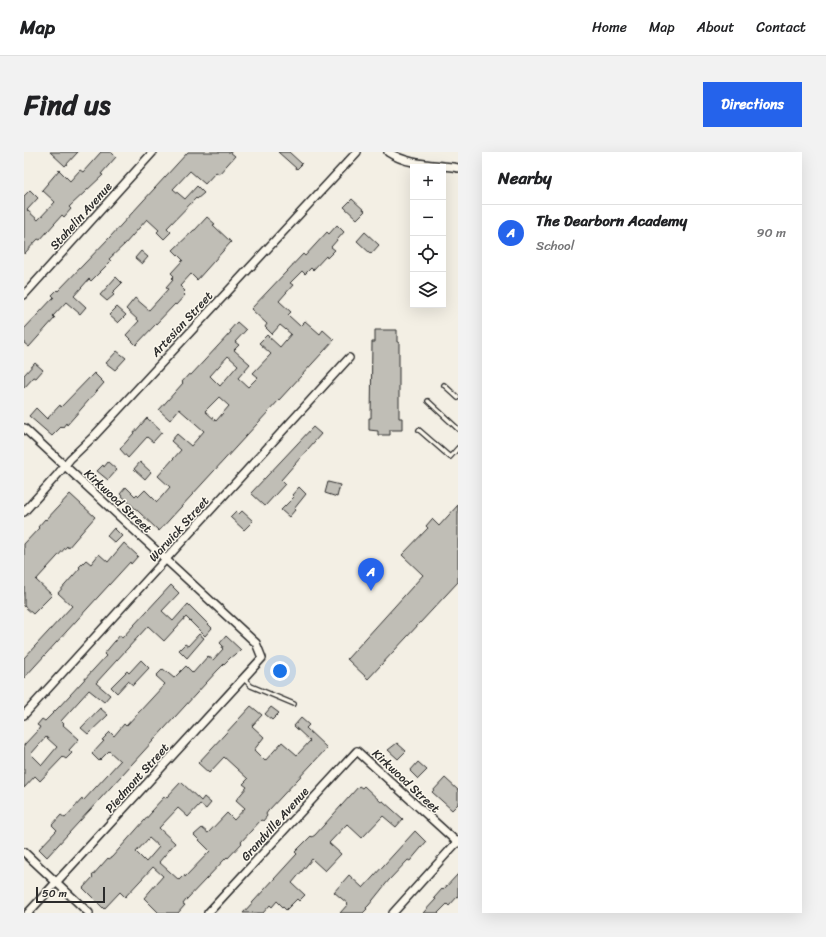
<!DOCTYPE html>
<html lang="en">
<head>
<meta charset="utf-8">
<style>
  body { margin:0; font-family:Sriracha,sans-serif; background:#f2f2f2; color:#202124 }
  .controls { position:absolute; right:12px; top:12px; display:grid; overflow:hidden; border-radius:0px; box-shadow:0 4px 16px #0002 }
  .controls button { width:36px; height:36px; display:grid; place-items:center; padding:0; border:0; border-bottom:1px solid #e0e0e0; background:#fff; color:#202124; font:20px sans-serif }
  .scale { position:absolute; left:12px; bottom:10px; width:69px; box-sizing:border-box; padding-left:4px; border:2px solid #2b2b2b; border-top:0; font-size:11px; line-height:14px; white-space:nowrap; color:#2b2b2b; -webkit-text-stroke:3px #fbf7ec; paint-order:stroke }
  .you { position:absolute; left:256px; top:519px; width:14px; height:14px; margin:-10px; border:3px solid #fff; border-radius:50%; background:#1a73e8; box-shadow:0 0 0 6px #1a73e833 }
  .badge { display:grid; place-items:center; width:26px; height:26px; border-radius:50%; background:#2563eb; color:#fff; font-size:13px; font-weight:700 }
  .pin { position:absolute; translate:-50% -33px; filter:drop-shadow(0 1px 2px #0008) }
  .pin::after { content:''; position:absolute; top:21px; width:14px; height:12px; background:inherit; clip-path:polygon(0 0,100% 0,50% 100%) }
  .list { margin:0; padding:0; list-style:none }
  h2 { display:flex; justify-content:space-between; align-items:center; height:52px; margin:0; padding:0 16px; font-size:17px }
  h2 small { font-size:13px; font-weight:400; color:#757577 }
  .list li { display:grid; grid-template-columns:26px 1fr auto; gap:12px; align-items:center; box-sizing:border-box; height:56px; padding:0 16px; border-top:1px solid #e0e0e0 }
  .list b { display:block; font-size:15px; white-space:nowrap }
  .list p { margin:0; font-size:13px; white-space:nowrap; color:#757577 }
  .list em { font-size:13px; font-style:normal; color:#757577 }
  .icon { flex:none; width:22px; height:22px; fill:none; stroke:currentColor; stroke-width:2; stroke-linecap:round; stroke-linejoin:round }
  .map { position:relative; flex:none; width:434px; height:761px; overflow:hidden; border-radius:0px }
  header { display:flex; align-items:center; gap:24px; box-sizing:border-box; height:56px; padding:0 20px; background:#fff; border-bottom:1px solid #e0e0e0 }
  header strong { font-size:19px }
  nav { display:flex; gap:22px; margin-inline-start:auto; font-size:14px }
  .intro { display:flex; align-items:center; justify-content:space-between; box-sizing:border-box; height:96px; padding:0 24px }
  h1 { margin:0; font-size:28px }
  .button { padding:10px 18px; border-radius:0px; background:#2563eb; color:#fff; font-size:14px; font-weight:700 }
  main { display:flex; gap:24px; padding:0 24px }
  aside { flex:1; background:#fff; border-radius:0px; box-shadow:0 4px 16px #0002 }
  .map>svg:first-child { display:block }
  .building { fill:#c0beb6; stroke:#2b2b2b; fill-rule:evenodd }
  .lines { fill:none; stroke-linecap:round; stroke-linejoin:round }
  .lane-casing { stroke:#2b2b2b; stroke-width:6 }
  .street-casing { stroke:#2b2b2b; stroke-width:10 }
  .lane { stroke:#fbf7ec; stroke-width:3.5 }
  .street { stroke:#fbf7ec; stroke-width:7 }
  .labels { text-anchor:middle; stroke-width:3; stroke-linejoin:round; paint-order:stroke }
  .street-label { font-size:12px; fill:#2b2b2b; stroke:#fbf7ec }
</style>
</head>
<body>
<header>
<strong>Map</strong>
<nav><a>Home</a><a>Map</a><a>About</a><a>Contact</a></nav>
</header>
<div class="intro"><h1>Find us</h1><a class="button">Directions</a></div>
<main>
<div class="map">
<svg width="434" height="761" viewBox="0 0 434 761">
  <rect width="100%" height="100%" fill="#f3efe4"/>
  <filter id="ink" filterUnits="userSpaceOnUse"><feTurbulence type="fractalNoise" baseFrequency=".025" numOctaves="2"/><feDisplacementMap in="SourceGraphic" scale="8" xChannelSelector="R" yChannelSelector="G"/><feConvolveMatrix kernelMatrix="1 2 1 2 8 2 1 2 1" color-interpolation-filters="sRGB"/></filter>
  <g filter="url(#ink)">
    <g class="building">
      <path d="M26,0H54L41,14Z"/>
      <path d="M77,0H87L92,5L77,22L79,23L45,55L47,57L40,65L38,63L16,88L14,87L0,102V44L6,38L14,46L3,58L14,68L31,50L18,38L35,18L46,29L56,18L59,20Z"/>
      <path d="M164,0H206L211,4L195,22L192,20L181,32L166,19L149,37L161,47L173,34L180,41L173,47L172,46L143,76L147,80L140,87L133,80L135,78L123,67L101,92L85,107L87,109L67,129L65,127L50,144L62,155L56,162L42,150L29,164L31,166L5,195L0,191V177L30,145L28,143L33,138L34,139L86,85Z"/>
      <path d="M254,0H265L278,12L273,17Z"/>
      <path d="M328,47L341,59L333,67L320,55Z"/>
      <path d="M183,65L191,72L189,73L207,90L173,128L167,122L156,134L161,139L159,141L161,143L152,153L151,152L112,193L102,183L115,169L102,157L111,146L125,158L144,137L142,136L149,128L147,127L150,124L147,121L159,108L149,98L170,78H171Z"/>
      <path d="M313,73L320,80L307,95L311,98L303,106L302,104L289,118L287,116L281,122L278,119L266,131L269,133L255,149L267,160L264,163L276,174L281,169L296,182L299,178L310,188L135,379L96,342L102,335L111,344L113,342L115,344L121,338L133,350L146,335L134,324L157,298L147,289L153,282L167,294L180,279L155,257L146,268L135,258L159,231L158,230L165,222L167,223L207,180L206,178L213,170L222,178L211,190L215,193L210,198L226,212L214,226L224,235L234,225L229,221L247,202L235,191L243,183L256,195L267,182L256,173L248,182L241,175L243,172L227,157L279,102L281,104L303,80L305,82ZM204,204L214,213L196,234L186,224ZM195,245L205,254L192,269L181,259Z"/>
      <path d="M341,80L355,93L347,102L333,89Z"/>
      <path d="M117,99L124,105L118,112L111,106Z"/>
      <path d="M92,125L98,131L88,141L90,143L83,149L76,143Z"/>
      <path d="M93,155L102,163L94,171L85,163Z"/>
      <path d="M351,178H373V190H375V266H378V278H366V283H354V279L345,278V266H347L348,190H351Z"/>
      <path d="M93,199L102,206L91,218L82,211Z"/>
      <path d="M11,211L19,218L12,226L10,225L0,236V223Z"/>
      <path d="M70,221L80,231L43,273L42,271L39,275L38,274L28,284L5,264L12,256L23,267L36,253L37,255Z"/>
      <path d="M123,266L138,280L129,290L123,285L104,306L96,297Z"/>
      <path d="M289,275L297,282L257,328L261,332L241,354L227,341Z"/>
      <path d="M84,310L93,318L84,328L73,319L79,313L80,315Z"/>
      <path d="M116,310L127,320L121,327L110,317Z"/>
      <path d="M304,330L316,333L313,345L301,341Z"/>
      <path d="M275,335L282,342L270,357L271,358L265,365L257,358L270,345L268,343Z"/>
      <path d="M46,342L71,365L50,389L44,396L43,394L12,428L28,443L9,462L0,454V392L15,376L14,375L21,367L22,368Z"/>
      <path d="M434,353V430L344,527L323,507L399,423L378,403L404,376L402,374L408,367L415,374Z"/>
      <path d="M212,359L215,362L218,359L229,369L220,378L206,365Z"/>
      <path d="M90,376L98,384L91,391L83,384Z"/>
      <path d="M100,391L114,404L107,412L106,410L0,526V506L48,454L34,441L56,416L55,415L62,408L67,412L75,402L84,410Z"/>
      <path d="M147,433L155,441L138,459L149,469L164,452L188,476L181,484L162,465L140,489L124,474L72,531L86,543L80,550L65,538L37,569L40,572L39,573L55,587L45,598L48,601L42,607L39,605L16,629L11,624L0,636V593L14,578L16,575L13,573L18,567L21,569L34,556L82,504L80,502L96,483L98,486ZM22,585L33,595L18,613L7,602Z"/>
      <path d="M175,482L180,486L163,506L155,498L161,492L164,494Z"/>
      <path d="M202,484L217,498L211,504L210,503L207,505L193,519L23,705L15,697L33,678L28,673L37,663L41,666L58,647L59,649L96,609L85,599L75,609L68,602L80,589L78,588L86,580L90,584L100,572L102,574L141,532L132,524L139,517L150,526L162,514L169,521L184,504L189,508L199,497L198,496L199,494L196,491Z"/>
      <path d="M117,508L125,516L109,533L104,529L93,541L87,535L103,519L105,521Z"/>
      <path d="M227,554L238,563L228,574L240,585L230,598L241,609L258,590L273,603L286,589L270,574L277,566L285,573L282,576L303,596L244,659L242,662L243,664L239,669L237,668L217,690L218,691L204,706L203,705L201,707L162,748L159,752L161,753L154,761H135L120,746L139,724L129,715L101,745L96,740L80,757L59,736L69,725L68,724L84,706L85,707L88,705L128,660L127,659L140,645L142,646L157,630L177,649L180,645L187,651L182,657L176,652L164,665L154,656L135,676L151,691L135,710L155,728L160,723L161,725L186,699L170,683L178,676L184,681L203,661L210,668L221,656L212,648L223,635L219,632L224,627L200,605L185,621L174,611ZM125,686L135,695L122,710L112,700Z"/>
      <path d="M247,555L255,561L248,568L241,562Z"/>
      <path d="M76,556L84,563L64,582L57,576Z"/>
      <path d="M373,591L382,599L374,607L364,598Z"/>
      <path d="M394,610L403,618L394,627L386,619Z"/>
      <path d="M421,626L434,638V652L428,658L408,640Z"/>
      <path d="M335,634L338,636L340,634L357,650L359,649L379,667L372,675L359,664L338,686L323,672L305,691L317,702L301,719L288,707L268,731L281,743L275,749L273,747L262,758L253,749L248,755L246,753L239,761H219L272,703L273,702L271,700L287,684L288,685L291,683Z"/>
      <path d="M391,679L402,690L386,709L384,708L365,728L345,753L342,756L343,757L339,761H316L324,752L310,740L325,723L339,736Z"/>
      <path d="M434,722V744L425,754L423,752L414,761H399L412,747L410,746L418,737L419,738Z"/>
    </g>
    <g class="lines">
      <defs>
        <g id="lane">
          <path d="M420,233L434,246"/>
          <path d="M404,249L434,277"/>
          <path d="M395,278L426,305L434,296"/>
          <path d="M220,527L227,534L270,552"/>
        </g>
        <g id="street">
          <path d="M364,0C385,14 411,12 434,16"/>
          <path d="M0,143L129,0"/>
          <path d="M0,276L232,491L238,506L4,761"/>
          <path d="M0,360L34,322L46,307L69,285L333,0"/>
          <path d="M0,563L325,206"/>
          <path d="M0,700L65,761"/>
          <path d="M184,761L333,599L434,691"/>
          <path d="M369,761L434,689"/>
        </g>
      </defs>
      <use href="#lane" class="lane-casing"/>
      <use href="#street" class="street-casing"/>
      <use href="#lane" class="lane"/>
      <use href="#street" class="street"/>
    </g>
  </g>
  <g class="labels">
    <g class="street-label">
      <text transform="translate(57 64) rotate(-48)" y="4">Stahelin Avenue</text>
      <text transform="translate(158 172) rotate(-47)" y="4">Artesian Street</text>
      <text transform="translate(94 349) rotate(43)" y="4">Kirkwood Street</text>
      <text transform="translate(155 377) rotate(-48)" y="4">Warwick Street</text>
      <text transform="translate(113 626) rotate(-48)" y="4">Piedmont Street</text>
      <text transform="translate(382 629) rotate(43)" y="4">Kirkwood Street</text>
      <text transform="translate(251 672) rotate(-48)" y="4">Grandville Avenue</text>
    </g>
  </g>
</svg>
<div class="controls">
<button>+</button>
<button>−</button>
<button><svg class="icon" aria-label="locate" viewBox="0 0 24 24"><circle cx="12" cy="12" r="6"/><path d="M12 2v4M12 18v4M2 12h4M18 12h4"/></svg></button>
<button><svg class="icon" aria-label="layers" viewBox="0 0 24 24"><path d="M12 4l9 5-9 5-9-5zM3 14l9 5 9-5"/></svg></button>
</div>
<div class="scale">50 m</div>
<div class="you"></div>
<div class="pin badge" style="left:347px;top:439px">A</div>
</div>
<aside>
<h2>Nearby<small></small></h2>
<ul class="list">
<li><span class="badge">A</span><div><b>The Dearborn Academy</b><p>School</p></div><em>90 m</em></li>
</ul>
</aside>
</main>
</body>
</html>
